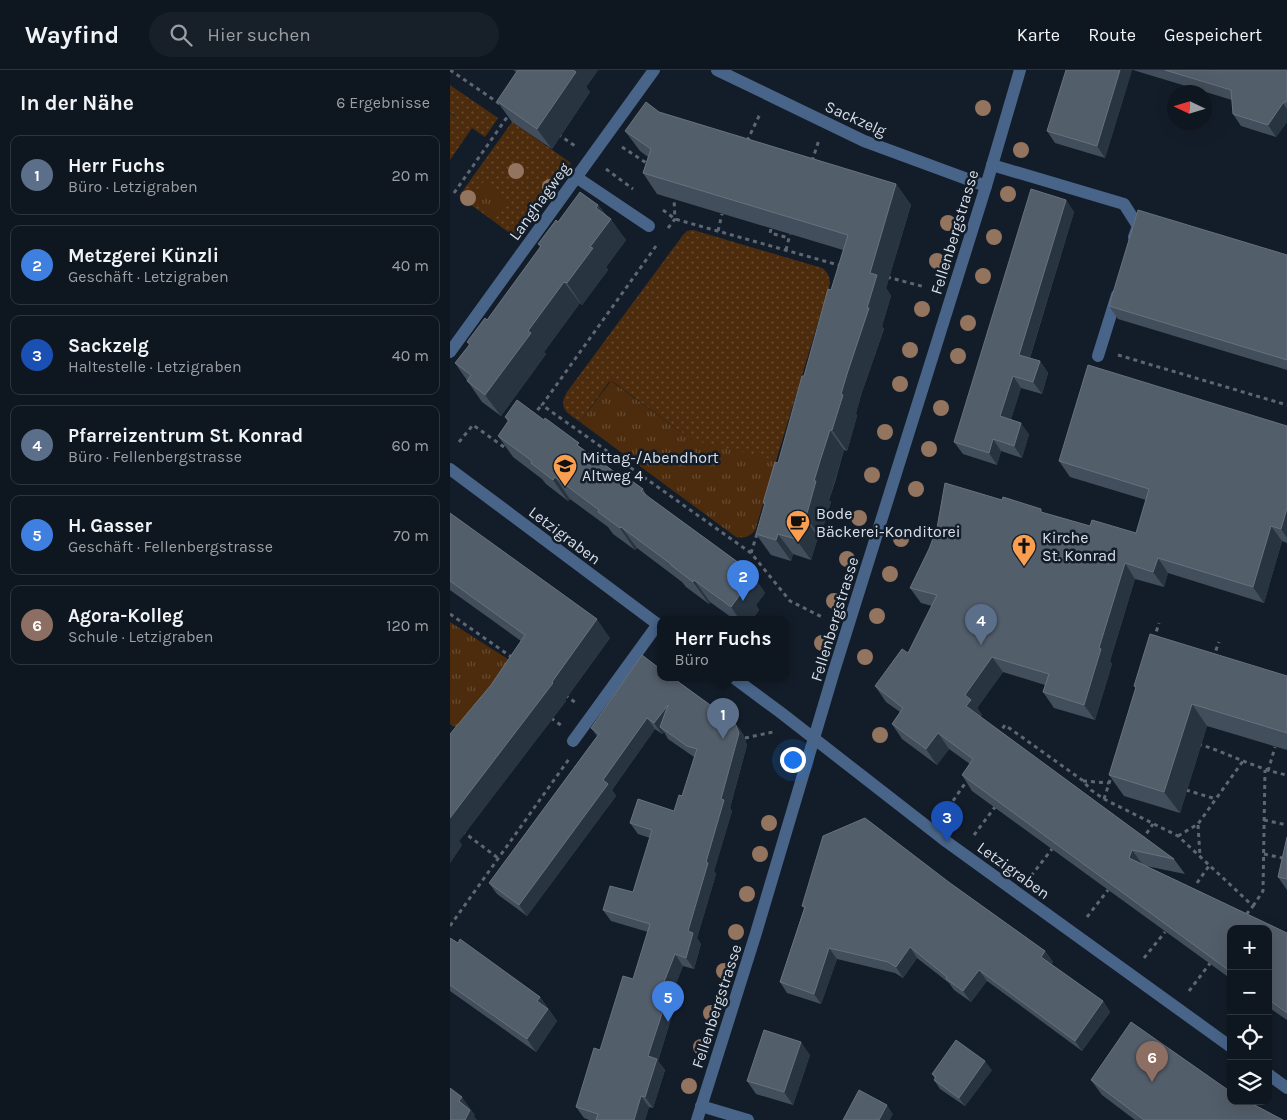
<!DOCTYPE html>
<html lang="de">
<head>
<meta charset="utf-8">
<style>
  body { margin:0; font-family:Karla,sans-serif; background:#171f28; color:#f1f3f6 }
  .controls { position:absolute; right:15px; bottom:15px; display:grid; overflow:hidden; border-radius:10px; box-shadow:0 5px 20px #0002 }
  .controls button { width:45px; height:45px; display:grid; place-items:center; padding:0; border:0; border-bottom:1px solid #2e353d; background:#0e161f; color:#f1f3f6; font:25px sans-serif }
  .compass { position:absolute; left:717px; top:15px; width:45px; height:45px; border-radius:50%; background:#0e161f; box-shadow:0 5px 20px #0002; rotate:274deg }
  .you { position:absolute; left:342px; top:689px; width:18px; height:18px; margin:-12px; border:4px solid #fff; border-radius:50%; background:#1a73e8; box-shadow:0 0 0 8px #1a73e833 }
  .badge { display:grid; place-items:center; width:32px; height:32px; border-radius:50%; background:#fa9f4f; color:#fff; font-size:16px; font-weight:700 }
  .pin { position:absolute; translate:-50% -41px; filter:drop-shadow(0 1px 2px #0008) }
  .pin::after { content:''; position:absolute; top:26px; width:18px; height:15px; background:inherit; clip-path:polygon(0 0,100% 0,50% 100%) }
  .popup { position:absolute; left:207px; top:546px; width:132px; height:65px; box-sizing:border-box; display:grid; place-content:center; border-radius:10px; background:#0e161f; filter:drop-shadow(0 1px 4px #0005); font-size:16px; white-space:nowrap; color:#9b9fa4 }
  .popup b { font-size:19px; color:#f1f3f6 }
  .popup::after { content:''; position:absolute; left:50%; top:100%; margin-left:-10px; border:10px solid transparent; border-top-color:#0e161f }
  .list { margin:0; padding:0; list-style:none }
  h2 { display:flex; justify-content:space-between; align-items:center; height:65px; margin:0; padding:0 20px; font-size:21px }
  h2 small { font-size:16px; font-weight:400; color:#9b9fa4 }
  .list li { display:grid; grid-template-columns:32px 1fr auto; gap:15px; align-items:center; box-sizing:border-box; height:80px; margin:0 10px 10px; padding:0 10px; border:1px solid #2e353d; border-radius:10px }
  .list b { display:block; font-size:19px; white-space:nowrap }
  .list p { margin:0; font-size:16px; white-space:nowrap; color:#9b9fa4 }
  .list em { font-size:16px; font-style:normal; color:#9b9fa4 }
  .icon { flex:none; width:28px; height:28px; fill:none; stroke:currentColor; stroke-width:2; stroke-linecap:round; stroke-linejoin:round }
  .map { position:relative; flex:none; width:837px; height:1050px; overflow:hidden }
  header { display:flex; align-items:center; gap:30px; box-sizing:border-box; height:70px; padding:0 25px; background:#0e161f; border-bottom:1px solid #2e353d }
  header strong { font-size:24px }
  nav { display:flex; gap:28px; margin-inline-start:auto; font-size:18px }
  .search { width:350px; height:45px; background:#171f28; display:flex; align-items:center; gap:12px; box-sizing:border-box; padding:0 18px; border-radius:28px; color:#9b9fa4; font-size:19px }
  main { display:flex }
  aside { flex:1; background:#0e161f }
  .map>svg:first-child { display:block }
  .grass { fill:url(#grass-dots) }
  .park { fill:url(#park-tufts) }
  .lines { fill:none; stroke-linecap:round; stroke-linejoin:round }
  .path { stroke:#5d6671; stroke-width:3; stroke-dasharray:4 4; stroke-linecap:butt }
  .lane { stroke:#486488; stroke-width:12 }
  .street { stroke:#486488; stroke-width:12 }
  .tree { fill:#92745f }
  .wall { fill:#434e5c }
  .shaded-wall { fill:#293441 }
  .building { fill:#535e6b; stroke:#68727e }
  .labels { text-anchor:middle; stroke-width:5; stroke-linejoin:round; paint-order:stroke }
  .street-label { font-size:16px; fill:#d8dfe8; stroke:#131d29 }
  .poi-label { font-size:16px; fill:#d8dfe8; stroke:#131d29; text-anchor:start }
</style>
</head>
<body>
<header>
<strong>Wayfind</strong>
<div class="search"><svg class="icon" aria-label="search" viewBox="0 0 24 24"><circle cx="10" cy="10" r="6"/><path d="M15 15l6 6"/></svg>Hier suchen</div>
<nav><a>Karte</a><a>Route</a><a>Gespeichert</a></nav>
</header>
<main>
<aside>
<h2>In der Nähe<small>6 Ergebnisse</small></h2>
<ul class="list">
<li><span class="badge" style="background:#5c6f8a">1</span><div><b>Herr Fuchs</b><p>Büro · Letzigraben</p></div><em>20 m</em></li>
<li><span class="badge" style="background:#3f7fe0">2</span><div><b>Metzgerei Künzli</b><p>Geschäft · Letzigraben</p></div><em>40 m</em></li>
<li><span class="badge" style="background:#1a4fb4">3</span><div><b>Sackzelg</b><p>Haltestelle · Letzigraben</p></div><em>40 m</em></li>
<li><span class="badge" style="background:#5c6f8a">4</span><div><b>Pfarreizentrum St. Konrad</b><p>Büro · Fellenbergstrasse</p></div><em>60 m</em></li>
<li><span class="badge" style="background:#3f7fe0">5</span><div><b>H. Gasser</b><p>Geschäft · Fellenbergstrasse</p></div><em>70 m</em></li>
<li><span class="badge" style="background:#8d6e63">6</span><div><b>Agora-Kolleg</b><p>Schule · Letzigraben</p></div><em>120 m</em></li>
</ul>
</aside>
<div class="map">
<svg width="837" height="1050" viewBox="0 0 837 1050">
  <defs>
    <pattern id="grass-dots" width="8" height="8" patternUnits="userSpaceOnUse" patternTransform="scale(1.25)"><rect width="8" height="8" fill="#4d2c0d"/><path d="M2 2h.1M6 6h.1" fill="none" stroke="#664a30" stroke-width="1.8" stroke-linecap="round"/></pattern>
    <pattern id="park-tufts" width="24" height="20" patternUnits="userSpaceOnUse" patternTransform="scale(1.25)"><rect width="24" height="20" fill="#4d2c0d"/><path d="M3 7l-1-3M5 7V3M7 7l1-3M15 17l-1-3M17 17v-4M19 17l1-3" fill="none" stroke="#664a30"/></pattern>
  </defs>
  <rect width="100%" height="100%" fill="#131d29"/>
  <g class="grass">
    <path d="M0,15L48,48L35,67L22,58L0,90V43L7,48L0,42Z"/>
    <path d="M62,52L121,93L68,169L9,126Z"/>
    <path d="M243,160L372,198C378,202 379,206 380,213L305,460C299,467 295,468 286,467L242,370L162,311L159,312L130,352C118,343 107,339 117,322L233,165L237,161Z"/>
  </g>
  <g class="park">
    <path d="M33,112L57,129L42,147L20,131Z"/>
    <path d="M161,311L242,370L326,390L305,460C299,467 295,468 286,467L130,352Z"/>
    <path d="M0,552L67,595L14,663L0,654Z"/>
  </g>
  <g class="lines">
    <g class="path">
      <path d="M0,0L50,34"/>
      <path d="M108,64L125,76"/>
      <path d="M297,71L310,44"/>
      <path d="M172,77L198,94"/>
      <path d="M362,91L369,70"/>
      <path d="M156,99L183,119"/>
      <path d="M4,123L60,43"/>
      <path d="M213,140L225,149L392,196"/>
      <path d="M218,158L225,149L224,129"/>
      <path d="M321,159L320,163L339,168"/>
      <path d="M268,161L272,144"/>
      <path d="M206,176L92,335L301,483L340,531L374,548"/>
      <path d="M336,180L340,164"/>
      <path d="M437,207L475,217"/>
      <path d="M668,285L837,335"/>
      <path d="M82,346L92,335"/>
      <path d="M9,372L23,355L54,377L56,374"/>
      <path d="M301,483L307,464"/>
      <path d="M0,544L63,588"/>
      <path d="M704,569L709,553"/>
      <path d="M763,588L769,572"/>
      <path d="M115,625L126,633"/>
      <path d="M101,648L112,656"/>
      <path d="M548,665L555,655L632,710L641,720L654,729L728,766L803,836L795,846"/>
      <path d="M295,668L323,662"/>
      <path d="M748,674C779,683 806,699 837,705"/>
      <path d="M818,701L825,677"/>
      <path d="M633,711L659,713"/>
      <path d="M736,720L766,729"/>
      <path d="M654,729L662,704"/>
      <path d="M494,744L518,709"/>
      <path d="M814,750L837,755"/>
      <path d="M748,755L750,786"/>
      <path d="M12,761L48,788"/>
      <path d="M524,765L545,737"/>
      <path d="M728,766L748,754L793,691"/>
      <path d="M692,770L703,754"/>
      <path d="M814,784L837,789"/>
      <path d="M581,806L602,779"/>
      <path d="M747,813L759,796"/>
      <path d="M803,836L813,821L815,700"/>
      <path d="M637,847L658,820"/>
      <path d="M0,856L119,689"/>
      <path d="M694,888L715,862"/>
      <path d="M739,921L761,892"/>
    </g>
    <g class="lane">
      <path d="M542,95L674,134L688,156L684,167"/>
      <path d="M126,107L199,156"/>
      <path d="M648,286L667,225"/>
      <path d="M123,671L208,554"/>
    </g>
    <g class="street">
      <path d="M267,0L414,71L536,116"/>
      <path d="M0,282L204,0"/>
      <path d="M0,399L210,556"/>
      <path d="M284,608L330,642L497,772L781,977"/>
      <path d="M818,1004L837,1018"/>
      <path d="M251,1036L298,1050"/>
      <path d="M247,1050L306,863L384,601L536,116L570,0"/>
    </g>
  </g>
  <g class="tree">
    <circle cx="533" cy="38" r="8"/>
    <circle cx="571" cy="80" r="8"/>
    <circle cx="66" cy="101" r="8"/>
    <circle cx="100" cy="117" r="8"/>
    <circle cx="558" cy="124" r="8"/>
    <circle cx="18" cy="128" r="8"/>
    <circle cx="498" cy="153" r="8"/>
    <circle cx="544" cy="167" r="8"/>
    <circle cx="487" cy="191" r="8"/>
    <circle cx="533" cy="206" r="8"/>
    <circle cx="472" cy="239" r="8"/>
    <circle cx="518" cy="253" r="8"/>
    <circle cx="460" cy="280" r="8"/>
    <circle cx="508" cy="286" r="8"/>
    <circle cx="450" cy="314" r="8"/>
    <circle cx="491" cy="338" r="8"/>
    <circle cx="435" cy="362" r="8"/>
    <circle cx="479" cy="379" r="8"/>
    <circle cx="422" cy="405" r="8"/>
    <circle cx="466" cy="419" r="8"/>
    <circle cx="409" cy="448" r="8"/>
    <circle cx="451" cy="469" r="8"/>
    <circle cx="397" cy="489" r="8"/>
    <circle cx="440" cy="504" r="8"/>
    <circle cx="384" cy="531" r="8"/>
    <circle cx="427" cy="546" r="8"/>
    <circle cx="372" cy="573" r="8"/>
    <circle cx="415" cy="587" r="8"/>
    <circle cx="430" cy="665" r="8"/>
    <circle cx="319" cy="753" r="8"/>
    <circle cx="310" cy="784" r="8"/>
    <circle cx="297" cy="824" r="8"/>
    <circle cx="286" cy="862" r="8"/>
    <circle cx="274" cy="901" r="8"/>
    <circle cx="261" cy="943" r="8"/>
    <circle cx="251" cy="977" r="8"/>
    <circle cx="239" cy="1016" r="8"/>
  </g>
  <g class="wall">
    <path d="M63,0H148L136,17L140,22L102,79L62,52L47,31L66,2Z"/>
    <path d="M616,0H682L655,88L605,73L597,61Z"/>
    <path d="M683,0H837V52L826,67L791,56L783,44L782,30Z"/>
    <path d="M209,42L446,114L461,135L436,218L441,226L432,256L434,259L411,325L406,343L407,346L397,381L394,380L385,412L379,430L381,432L370,467H368L361,490L343,484L341,491L321,485L306,464L315,435L313,433L328,393L393,180L207,124L193,103L198,87L190,81L175,61Z"/>
    <path d="M616,130L624,142L580,288L590,291L598,303L592,324L571,318L561,349L579,364L572,388L551,381L547,395L513,384L504,372Z"/>
    <path d="M148,135L176,170L156,197L158,200L132,235L130,233L94,282L96,284L51,346L32,332L5,293L19,275L17,272L37,250L90,177L88,174L108,152Z"/>
    <path d="M837,185V300L668,249L659,236Z"/>
    <path d="M55,347L134,380L166,403L193,419L197,426L300,501L315,523L306,535L309,540L302,550H285L260,532L259,534L236,517L232,512L187,478L185,480L163,464L158,457L120,429L118,431L96,414L92,409L63,387L48,366L58,352Z"/>
    <path d="M837,356V473L832,471L814,533L718,503L714,517L685,509L660,591L662,594L645,650L604,638L593,622L595,615L553,602L527,638L532,645L530,647L724,789L735,804L696,796L837,863V950L818,937V859H781V909L522,721L512,705L520,694L499,679L487,695L452,669L442,654L450,642L436,632L425,616L458,583L482,536L471,533L460,518L594,443L640,456L686,463L696,430L620,407L609,391Z"/>
    <path d="M0,443L160,568L115,630L116,631L9,771L12,775L0,793L41,615L71,571L0,520Z"/>
    <path d="M192,585L285,653L293,664L297,675L280,738L282,741L264,801L266,804L247,868L251,874L244,899L233,896L220,928L225,936L208,991L215,1000L203,1038L199,1037L195,1050H139L134,1048L126,1037L150,980L183,909L198,862L161,851L153,840L183,822L200,768L188,764L180,753L224,741L232,726L244,687L218,669L214,662L212,664L205,659L162,720L166,726L77,846L47,824L39,813L147,666L141,658Z"/>
    <path d="M837,606V680L757,656L730,743L674,726L659,705L686,619L684,616Z"/>
    <path d="M837,767V820L828,807Z"/>
    <path d="M500,813L595,881L603,892L601,894L653,931L660,942L632,981L537,911L521,932L504,920L499,913L467,888L453,908L445,903L387,889L371,934L337,923L330,912L354,838L352,836Z"/>
    <path d="M0,868L90,927L107,951L86,982L0,921Z"/>
    <path d="M360,985L343,1035L306,1024L297,1011Z"/>
    <path d="M542,1000L515,1036L490,1019L484,1010L485,1009L482,1004Z"/>
    <path d="M641,1010L781,1022L833,1050H685L652,1025Z"/>
  </g>
  <g class="shaded-wall">
    <path d="M122,0H148L136,17L140,22L102,79L87,59Z"/>
    <path d="M670,0H682L655,88L647,76Z"/>
    <path d="M833,33L837,39V52L826,67L818,55Z"/>
    <path d="M446,114L461,135L436,218L441,226L432,256L434,259L411,325L406,343L407,346L397,381L382,360L420,203Z"/>
    <path d="M616,130L624,142L577,297L569,285Z"/>
    <path d="M148,135L159,151L161,149L176,170L156,197L158,200L132,235L117,213L140,177L146,138Z"/>
    <path d="M114,212L130,233L94,282L96,284L51,346L35,325L78,261Z"/>
    <path d="M590,291L598,303L592,324L583,312Z"/>
    <path d="M563,306L571,318L558,358L550,346Z"/>
    <path d="M571,353L579,364L572,388L564,376Z"/>
    <path d="M380,360L394,380L379,430L381,432L370,467L356,447L364,411Z"/>
    <path d="M543,369L551,381L547,395L539,383Z"/>
    <path d="M105,407L120,429L118,431L103,410Z"/>
    <path d="M837,438V468L831,459Z"/>
    <path d="M353,446L368,467L361,490L346,469Z"/>
    <path d="M821,456L832,471L814,533L803,517Z"/>
    <path d="M171,457L187,478L185,480L170,458Z"/>
    <path d="M328,464L343,484L341,491L326,470Z"/>
    <path d="M708,488L718,503L714,517L703,502Z"/>
    <path d="M675,493L685,509L660,591L662,594L645,650L634,635L649,578Z"/>
    <path d="M300,501L315,523L306,535L309,540L302,550H290L281,537L289,515Z"/>
    <path d="M244,510L260,532L259,534L243,512Z"/>
    <path d="M147,549L160,568L115,630L116,631L9,771L12,775L0,793V748L102,612Z"/>
    <path d="M542,587L553,602L527,638L532,645L527,652L516,636L515,625Z"/>
    <path d="M742,634L757,656L730,743L714,722Z"/>
    <path d="M218,635L210,657L214,662L212,664L204,653Z"/>
    <path d="M197,648L205,659L162,720L166,726L77,846L69,835L153,710Z"/>
    <path d="M285,653L293,664L297,675L280,738L282,741L264,801L266,804L247,868L251,874L244,899L236,888L238,861L271,729Z"/>
    <path d="M488,663L499,679L487,695L476,679Z"/>
    <path d="M682,780L693,795L679,788Z"/>
    <path d="M460,877L467,888L453,908L446,897Z"/>
    <path d="M379,878L387,889L371,934L364,924Z"/>
    <path d="M595,881L603,892L599,897L591,887Z"/>
    <path d="M225,884L233,896L220,928L225,936L208,991L215,1000L203,1038L195,1027L198,986L210,922Z"/>
    <path d="M529,900L537,911L521,932L513,921Z"/>
    <path d="M90,927L107,951L86,982L77,969L87,931Z"/>
    <path d="M653,931L660,942L632,981L625,971Z"/>
    <path d="M351,972L360,985L343,1035L334,1022Z"/>
    <path d="M535,991L542,1000L515,1036L509,1028Z"/>
    <path d="M191,1026L199,1037L195,1050H184Z"/>
    <path d="M12,1027L25,1045L24,1046L27,1050H15L9,1031Z"/>
    <path d="M437,1035L443,1044L440,1050H429Z"/>
  </g>
  <g class="building">
    <path d="M68,0H123L126,2L87,59L47,31Z"/>
    <path d="M616,0H670L647,76L597,61Z"/>
    <path d="M715,0H837V31L833,33L818,55L783,44L781,20Z"/>
    <path d="M196,32L209,42L446,114L420,203L427,205L417,238H419L397,304L391,324L393,325L382,360H380L370,391L364,411H366L356,447L353,446L346,469L328,464L326,470L306,464L315,433H313L325,392L328,393L352,306H354L378,219L381,220L398,165L193,103L201,79L175,61Z"/>
    <path d="M581,119L616,130L569,285L590,291L583,312L563,306L550,346L571,353L564,376L543,369L539,383L504,372Z"/>
    <path d="M130,122L148,135L146,138L161,149L140,177L143,178L117,213L114,212L78,261L81,263L35,325L17,311L21,305L5,293L20,274L17,272L35,248L37,250L91,176L88,174L106,150L108,152Z"/>
    <path d="M688,140L837,185V290L659,236Z"/>
    <path d="M638,295L837,356V438L831,459L821,456L803,517L708,488L703,502L675,493L649,578L651,579L634,635L593,622L599,604L542,587L515,625L521,630L516,636L724,789L682,780L679,788L837,863V943L818,929V859H781V902L512,705L523,689L488,663L476,679L442,654L453,638L425,616L452,579L458,583L487,525L460,518L479,479L487,458L495,413L552,430L553,427L591,439V442L640,456L642,450L686,463L699,419L609,391Z"/>
    <path d="M67,330L94,350L95,348L129,373L127,375L166,403L168,401L193,419L191,421L200,428L300,501L289,515L294,519L281,537L244,510L243,512L221,495V494L171,457L170,458L148,442L149,440L105,407L103,410L81,393L82,391L48,366L59,350L55,347Z"/>
    <path d="M0,443L147,549L102,612L103,613L0,748V664L41,615L75,565L0,511Z"/>
    <path d="M700,564L837,606V663L742,634L714,722L659,705L686,617L684,616Z"/>
    <path d="M192,585L210,599V608H223L285,653L289,663L271,729L274,730L256,792L258,793L238,861L243,863L236,888L225,884L210,922L218,925L198,986L207,989L195,1027L191,1026L184,1050H146L148,1044L126,1037L144,978L150,980L173,906L183,909L200,854L153,840L160,816L183,822L202,760L180,753L188,729L224,741L229,725L232,726L247,679L237,676L210,657L218,635L204,653L197,648L153,710L158,714L69,835L39,813L149,664L141,658Z"/>
    <path d="M415,748L500,813L595,881L591,887L653,931L625,971L529,900L513,921L496,909L497,907L460,877L446,897L438,892L379,878L364,924L330,912L355,837L352,836L373,766Z"/>
    <path d="M837,767V809L828,807Z"/>
    <path d="M0,868L8,873L10,869L90,927L87,931L98,939L77,969L0,915Z"/>
    <path d="M681,952L781,1022V1031H797L833,1050H694L641,1010Z"/>
    <path d="M314,960L351,972L334,1022L297,1011Z"/>
    <path d="M506,970L535,991L509,1028L484,1010L486,1007L482,1004Z"/>
    <path d="M0,1018L12,1027L9,1031L20,1040L15,1050H16H0Z"/>
    <path d="M409,1020L437,1035L429,1050H393Z"/>
  </g>
  <defs>
    <symbol id="school-pin" viewBox="-11 -11 22 30"><path d="M0 17L-7.5 6A9.5 9.5 0 1 1 7.5 6Z" fill="#fa9f4f" stroke="#131d29"/><path d="M0-5L7-2L0 1L-7-2ZM-4 1L0 2.5L4 1V4Q0 6-4 4Z" fill="#111"/></symbol>
    <symbol id="cafe-pin" viewBox="-11 -11 22 30"><path d="M0 17L-7.5 6A9.5 9.5 0 1 1 7.5 6Z" fill="#fa9f4f" stroke="#131d29"/><path d="M-5.5-4.5H6V0H3Q3 3.5 0 3.5H-2.5Q-5.5 3.5-5.5 0ZM3-3.2v2h1.7v-2ZM-6 4.5H4V6H-6Z" fill="#111"/></symbol>
    <symbol id="church-pin" viewBox="-11 -11 22 30"><path d="M0 17L-7.5 6A9.5 9.5 0 1 1 7.5 6Z" fill="#fa9f4f" stroke="#131d29"/><path d="M-1.2-6h2.4v3.5h3.3v2.4h-3.3V6h-2.4V-.1h-3.3v-2.4h3.3Z" fill="#111"/></symbol>
  </defs>
  <g fill-rule="evenodd">
    <use href="#school-pin" x="101" y="382" width="28" height="38"/>
    <use href="#cafe-pin" x="334" y="438" width="28" height="38"/>
    <use href="#church-pin" x="560" y="462" width="28" height="38"/>
  </g>
  <g class="labels">
    <g class="street-label">
      <text transform="translate(406 48) rotate(24)" y="6">Sackzelg</text>
      <text transform="translate(89 131) rotate(-54)" y="6">Langhagweg</text>
      <text transform="translate(504 162) rotate(-73)" y="6">Fellenbergstrasse</text>
      <text transform="translate(115 465) rotate(37)" y="6">Letzigraben</text>
      <text transform="translate(384 549) rotate(-73)" y="6">Fellenbergstrasse</text>
      <text transform="translate(564 800) rotate(36)" y="6">Letzigraben</text>
      <text transform="translate(266 936) rotate(-72)" y="6">Fellenbergstrasse</text>
    </g>
    <g class="poi-label">
      <text x="132" y="393">Mittag-/Abendhort<tspan x="132" dy="18">Altweg 4</tspan></text>
      <text x="366" y="449">Bode<tspan x="366" dy="18">Bäckerei-Konditorei</tspan></text>
      <text x="592" y="473">Kirche<tspan x="592" dy="18">St. Konrad</tspan></text>
    </g>
  </g>
</svg>
<div class="controls">
<button>+</button>
<button>−</button>
<button><svg class="icon" aria-label="locate" viewBox="0 0 24 24"><circle cx="12" cy="12" r="6"/><path d="M12 2v4M12 18v4M2 12h4M18 12h4"/></svg></button>
<button><svg class="icon" aria-label="layers" viewBox="0 0 24 24"><path d="M12 4l9 5-9 5-9-5zM3 14l9 5 9-5"/></svg></button>
</div>
<svg class="compass" viewBox="-18 -18 36 36"><path d="M0-13l5 13h-10z" fill="#e53935"/><path d="M0 13l5-13h-10z" fill="#9b9fa4"/></svg>
<div class="you"></div>
<div class="pin badge" style="left:273px;top:669px;background:#5c6f8a">1</div>
<div class="popup"><b>Herr Fuchs</b>Büro</div>
<div class="pin badge" style="left:293px;top:531px;background:#3f7fe0">2</div>
<div class="pin badge" style="left:497px;top:772px;background:#1a4fb4">3</div>
<div class="pin badge" style="left:531px;top:575px;background:#5c6f8a">4</div>
<div class="pin badge" style="left:218px;top:952px;background:#3f7fe0">5</div>
<div class="pin badge" style="left:702px;top:1012px;background:#8d6e63">6</div>
</div>
</main>
</body>
</html>
